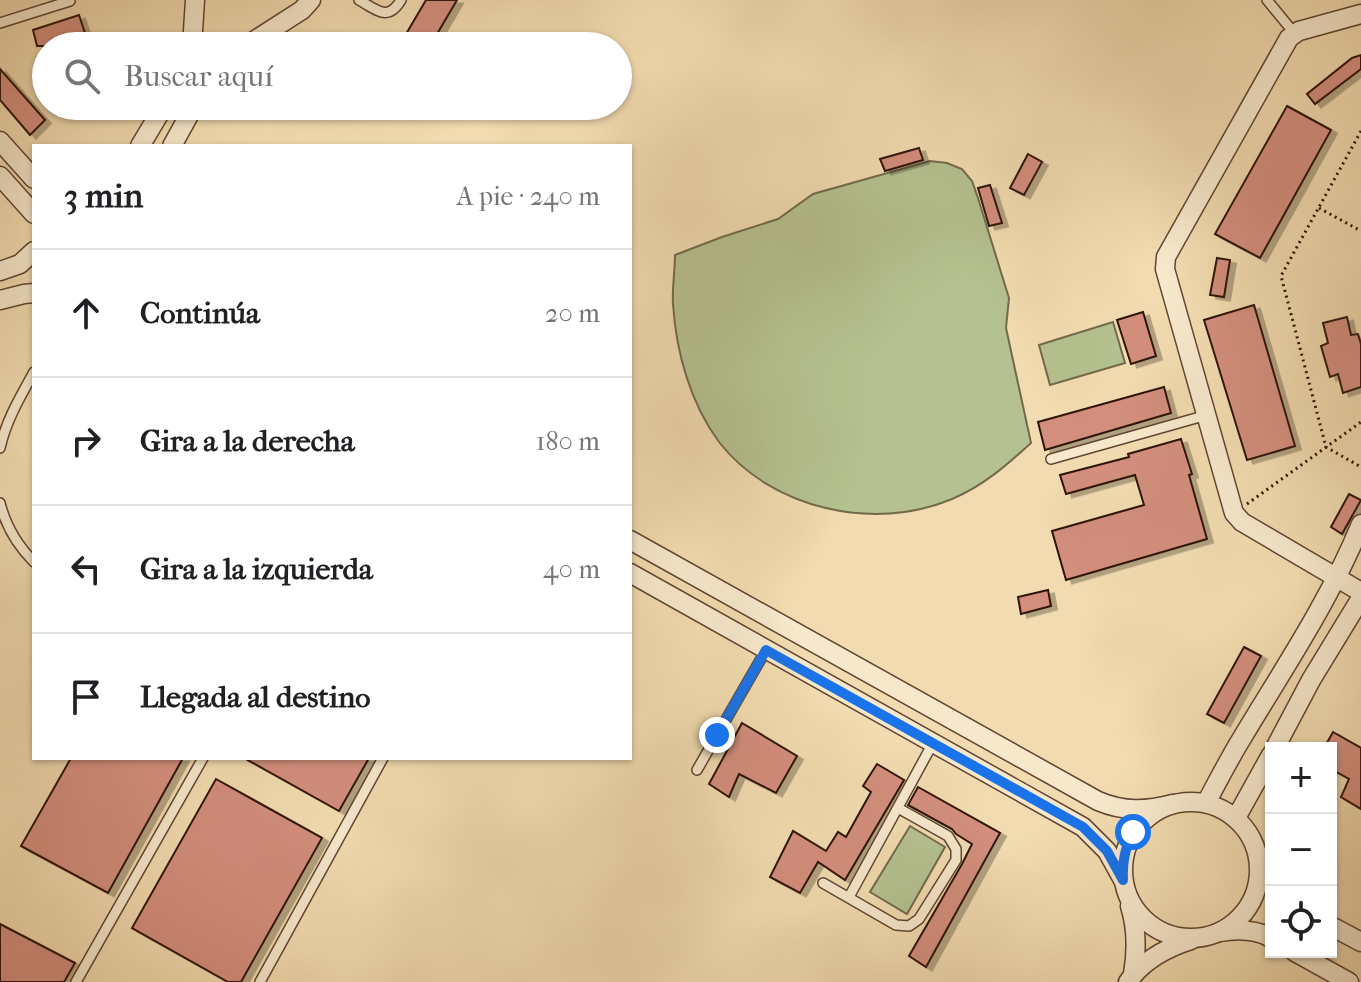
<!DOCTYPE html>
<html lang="es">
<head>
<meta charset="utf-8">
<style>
  body { margin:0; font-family:"IM FELL French Canon",serif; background:#f2f2f2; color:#202124 }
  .controls { position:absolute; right:24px; bottom:24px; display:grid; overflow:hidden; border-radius:0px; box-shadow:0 2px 6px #0004 }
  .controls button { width:72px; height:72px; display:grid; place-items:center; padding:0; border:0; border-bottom:2px solid #e0e0e0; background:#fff; color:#202124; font:40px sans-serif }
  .stop { position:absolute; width:24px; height:24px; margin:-18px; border:6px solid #1a73e8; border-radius:50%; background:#fff }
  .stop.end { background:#1a73e8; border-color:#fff; box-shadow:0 2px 8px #0008 }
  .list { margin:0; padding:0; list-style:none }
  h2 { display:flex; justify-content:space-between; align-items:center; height:104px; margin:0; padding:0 32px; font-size:34px }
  h2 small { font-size:26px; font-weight:400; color:#757577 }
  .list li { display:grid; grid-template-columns:52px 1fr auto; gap:24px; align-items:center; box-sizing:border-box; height:128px; padding:0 32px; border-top:2px solid #e0e0e0 }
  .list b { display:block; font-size:30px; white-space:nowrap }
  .list em { font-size:26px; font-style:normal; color:#757577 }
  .icon { flex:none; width:44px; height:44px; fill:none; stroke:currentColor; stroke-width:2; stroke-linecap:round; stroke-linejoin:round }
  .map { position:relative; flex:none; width:1361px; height:982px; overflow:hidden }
  .search { position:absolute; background:#fff; box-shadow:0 2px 6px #0004; left:32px; top:32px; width:600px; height:88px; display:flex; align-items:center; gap:20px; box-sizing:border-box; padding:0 28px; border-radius:44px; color:#757577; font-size:30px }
  .panel { position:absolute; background:#fff; box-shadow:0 2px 6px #0004; left:32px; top:144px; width:600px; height:616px; border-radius:0px }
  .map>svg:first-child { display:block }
  .green { fill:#b5c190; stroke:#726a4c; stroke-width:2 }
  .building { fill:#d38e7d; stroke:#2f1308; stroke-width:2; filter:url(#shadow) }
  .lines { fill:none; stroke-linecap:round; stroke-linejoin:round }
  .service-casing { stroke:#604532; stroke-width:12 }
  .minor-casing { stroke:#604532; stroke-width:21 }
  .path { stroke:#2f1308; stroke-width:3; stroke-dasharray:2 4; stroke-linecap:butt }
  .service { stroke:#f7e8cc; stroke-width:9 }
  .minor { stroke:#f7e8cc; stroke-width:18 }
  .route { stroke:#1a73e8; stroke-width:10 }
</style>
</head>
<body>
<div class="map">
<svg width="1361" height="982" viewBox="0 0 1361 982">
  <defs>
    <filter id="shadow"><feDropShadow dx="6" dy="3.5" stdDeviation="0" flood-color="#0004"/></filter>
  </defs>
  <rect width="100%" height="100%" fill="#f2dbb0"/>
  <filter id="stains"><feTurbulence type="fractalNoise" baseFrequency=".0025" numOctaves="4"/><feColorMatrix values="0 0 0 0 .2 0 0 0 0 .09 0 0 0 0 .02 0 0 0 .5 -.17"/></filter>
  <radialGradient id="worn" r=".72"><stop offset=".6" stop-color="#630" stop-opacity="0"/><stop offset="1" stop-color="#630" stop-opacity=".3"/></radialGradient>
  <g class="green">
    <path d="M930,161L947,163L962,169L972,181L978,198L1009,298L1006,328L1031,443C1007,465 983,486 952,499C874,532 771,509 719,442C690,403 676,351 673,304C672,288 675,271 675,255L722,237L778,219L813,194Z"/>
    <path d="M1113,322L1125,363L1050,385L1039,345Z"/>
    <path d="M910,826L945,847L907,914L870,892Z"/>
  </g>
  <g class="building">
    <path d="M426,0H457L430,46H399Z"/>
    <path d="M79,15L86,36L57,46H37L33,30Z"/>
    <path d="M1361,55V69L1315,104L1307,94L1352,58Z"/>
    <path d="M0,69L45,120L30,135L0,100Z"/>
    <path d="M1287,106L1331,130L1260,258L1215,234Z"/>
    <path d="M919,148L923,160L885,171L880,159Z"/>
    <path d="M1028,154L1042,162L1024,195L1010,188Z"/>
    <path d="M990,185L1002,223L989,226L978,188Z"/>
    <path d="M1217,258L1230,260L1224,297L1210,295Z"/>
    <path d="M1254,305L1295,446L1247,460L1204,320Z"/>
    <path d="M1143,312L1156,356L1131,364L1117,320Z"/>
    <path d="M1347,317L1351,335L1358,334L1361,344V387L1343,393L1338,374L1330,377L1321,346L1328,343L1323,323Z"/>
    <path d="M1164,387L1171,413L1045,450L1038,422Z"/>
    <path d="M1181,439L1192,474L1189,475L1207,539L1066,580L1052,531L1144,505L1135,475L1066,494L1060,475L1129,457L1128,454Z"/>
    <path d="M1349,494L1361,500L1342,534L1331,527Z"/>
    <path d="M1048,590L1051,606L1021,614L1018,597Z"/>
    <path d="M1244,647L1261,656L1224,723L1207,714Z"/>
    <path d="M742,723L797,756L776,793L739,774L729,797L709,784Z"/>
    <path d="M1333,732L1361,748V809L1341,797L1349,779L1331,769V748H1324Z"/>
    <path d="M71,758H183L108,893L21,846Z"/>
    <path d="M244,758H369L339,811Z"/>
    <path d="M877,764L904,780L845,880L818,862L800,893L770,877L793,831L826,851L838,832L846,837L871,792L863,786Z"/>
    <path d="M216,779L322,838L241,982H228L132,928Z"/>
    <path d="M918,787L1000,833L926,967L909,956L962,864L972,844L956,834L952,829L908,805Z"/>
    <path d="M0,924L75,963L64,982H0Z"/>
  </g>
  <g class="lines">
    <defs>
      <g id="service">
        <path d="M359,0C377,10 388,22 401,0"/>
        <path d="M1267,0L1295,34"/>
        <path d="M0,23L70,1"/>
        <path d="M0,448C6,421 20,397 34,372"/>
        <path d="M1051,459L1207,415"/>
        <path d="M0,503C6,527 17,545 34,562"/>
        <path d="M697,770L766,650"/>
        <path d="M823,883L896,925L909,926L919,919L956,860V849L948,836L898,808"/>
        <path d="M849,897L933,743"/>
        <path d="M76,982L203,758"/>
        <path d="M260,982L383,758"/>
      </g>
      <g id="minor">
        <path d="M1361,14L1299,31L1289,38L1166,257L1165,269L1234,513L1242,522L1361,592"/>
        <path d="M192,46L195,0"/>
        <path d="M246,46L302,10L311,0"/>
        <path d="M0,141L34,179"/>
        <path d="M140,146L164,106"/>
        <path d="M172,146L194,106"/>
        <path d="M0,176L34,214"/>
        <path d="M0,271L20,264L34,251"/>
        <path d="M0,300L24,294L34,293"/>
        <path d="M630,540L1098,801C1124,812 1146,811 1173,804"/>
        <path d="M630,573L1083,827L1107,851L1123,880"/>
        <path d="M1275,748L1311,680L1361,598"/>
        <circle cx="1191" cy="870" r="68"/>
        <path d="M1206,803C1218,781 1229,759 1242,738C1284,668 1330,600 1361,524"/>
        <path d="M1236,818L1271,755"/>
        <path d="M1130,906C1137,929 1137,951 1133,974"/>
        <path d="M1331,926L1361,942"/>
        <path d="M1220,932C1238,929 1255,929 1271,938"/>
        <path d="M1295,952L1349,982"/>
        <path d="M1128,982C1143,960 1166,948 1191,940"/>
      </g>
    </defs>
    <use href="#service" class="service-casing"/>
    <use href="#minor" class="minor-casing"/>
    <g class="path">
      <path d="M1361,131L1281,276L1326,447L1361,467"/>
      <path d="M1319,208L1361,231"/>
      <path d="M1247,504L1361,422"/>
    </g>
    <use href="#service" class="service"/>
    <use href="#minor" class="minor"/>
  </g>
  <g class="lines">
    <path class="route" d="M717,735L766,650L1083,827L1107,851L1123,880C1122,862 1125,849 1133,832"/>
  </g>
  <rect width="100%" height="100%" filter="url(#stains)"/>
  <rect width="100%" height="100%" fill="url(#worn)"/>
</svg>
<div class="controls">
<button>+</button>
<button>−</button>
<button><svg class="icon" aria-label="locate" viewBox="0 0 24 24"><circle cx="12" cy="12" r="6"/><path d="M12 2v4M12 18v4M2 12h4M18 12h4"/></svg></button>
</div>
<div class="stop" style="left:1133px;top:832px"></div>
<div class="stop end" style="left:717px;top:735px"></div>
<div class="search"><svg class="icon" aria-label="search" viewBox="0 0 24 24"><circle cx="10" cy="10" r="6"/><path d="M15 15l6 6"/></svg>Buscar aquí</div>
<section class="panel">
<h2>3 min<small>A pie · 240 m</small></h2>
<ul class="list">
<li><svg class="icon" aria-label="ahead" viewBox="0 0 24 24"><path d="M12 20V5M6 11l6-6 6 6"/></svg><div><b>Continúa</b></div><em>20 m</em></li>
<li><svg class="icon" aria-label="right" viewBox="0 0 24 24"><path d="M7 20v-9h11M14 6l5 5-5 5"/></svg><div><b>Gira a la derecha</b></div><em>180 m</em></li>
<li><svg class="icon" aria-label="left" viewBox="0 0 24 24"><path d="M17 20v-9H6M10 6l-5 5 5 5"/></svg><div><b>Gira a la izquierda</b></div><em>40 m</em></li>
<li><svg class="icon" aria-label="arrive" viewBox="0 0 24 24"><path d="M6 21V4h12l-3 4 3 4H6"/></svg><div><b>Llegada al destino</b></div></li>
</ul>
</section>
</div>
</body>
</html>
